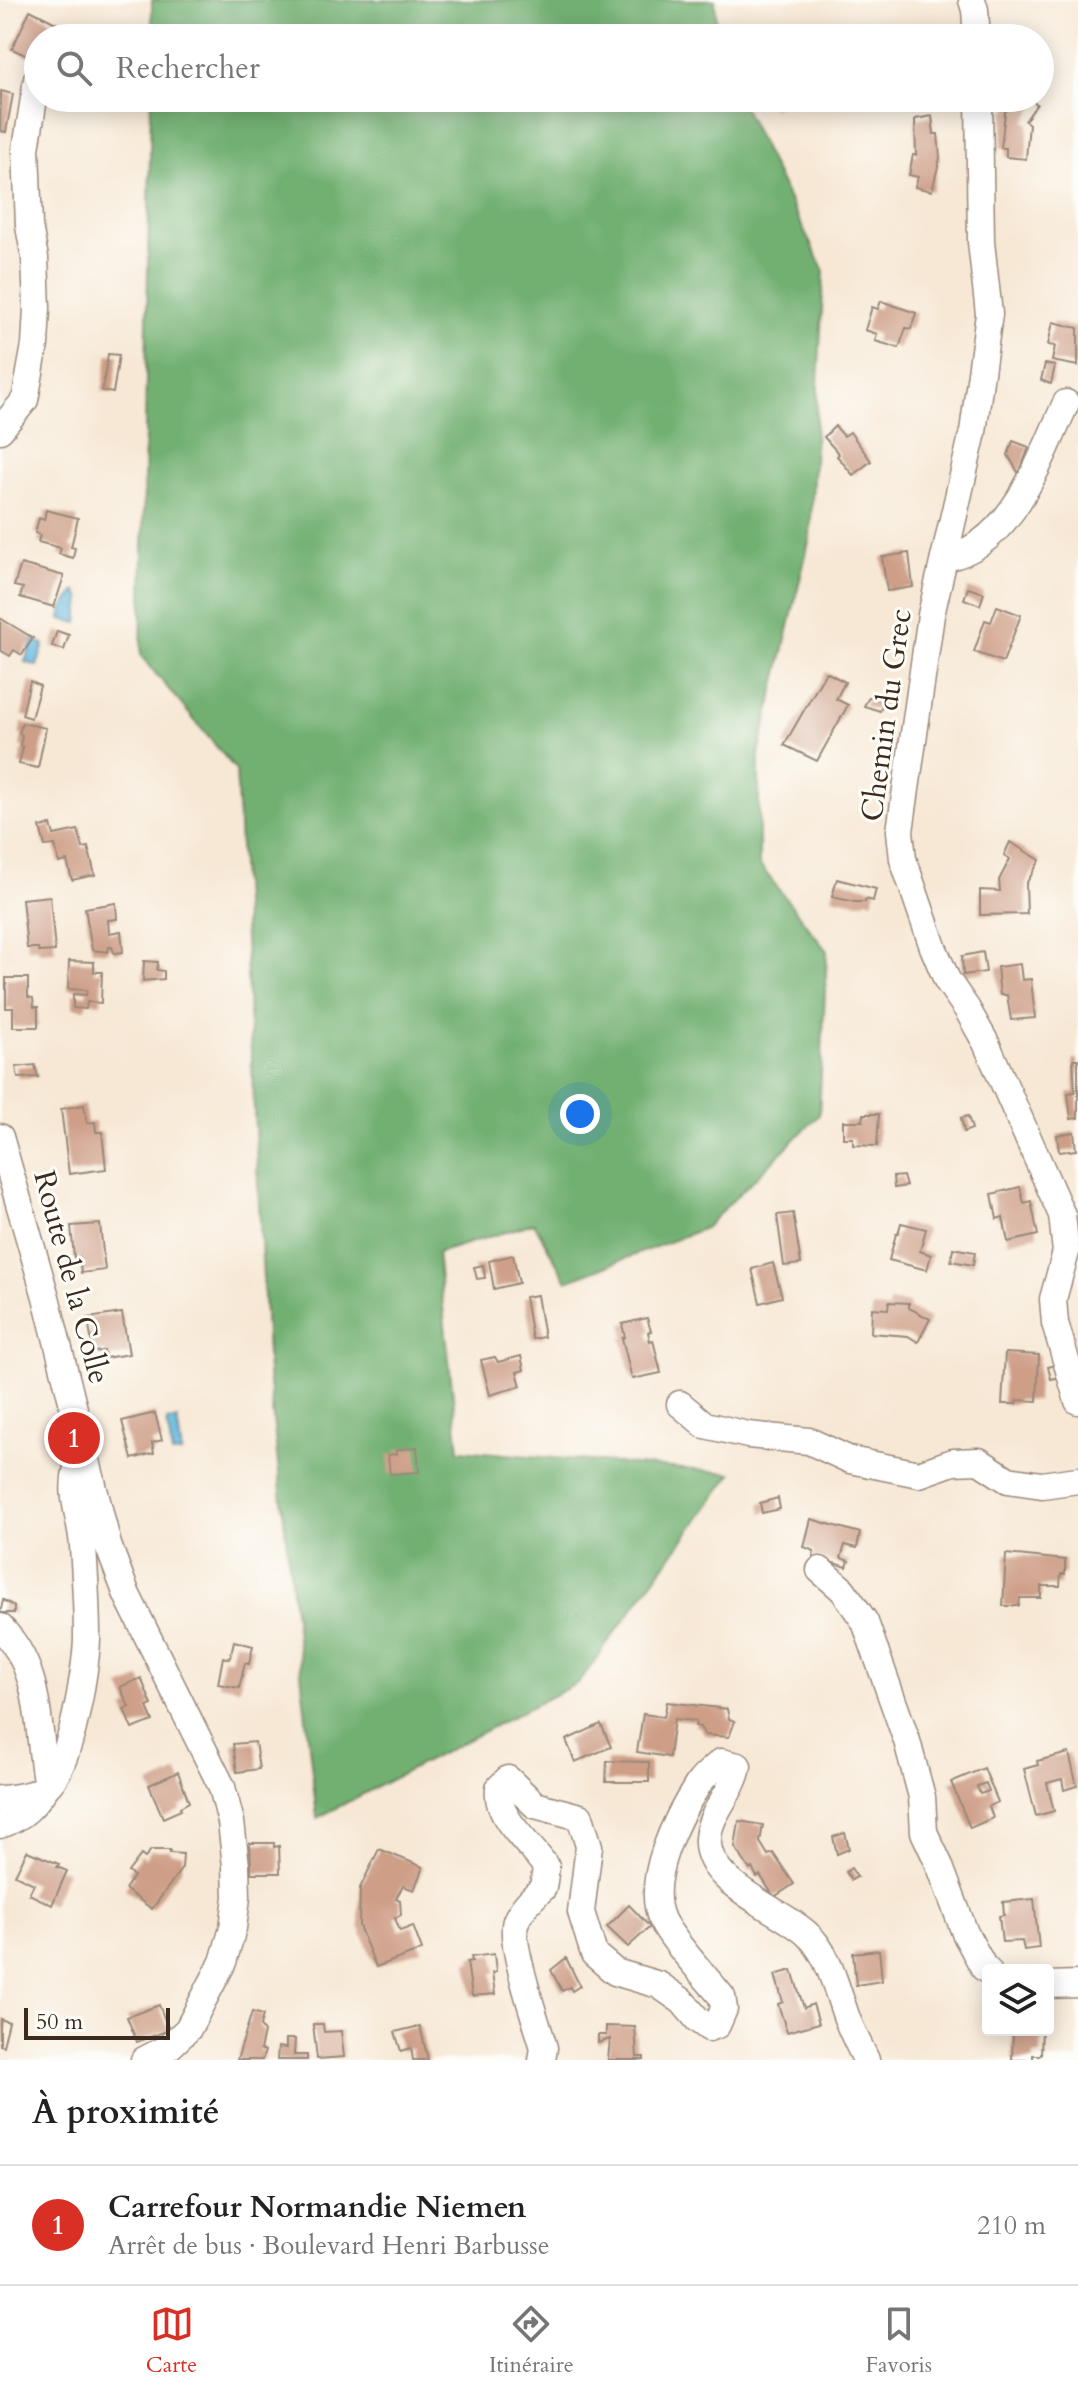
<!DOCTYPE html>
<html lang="fr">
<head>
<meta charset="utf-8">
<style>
  body { margin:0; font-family:Cardo,serif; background:#f2f2f2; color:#222 }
  .controls { position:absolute; right:24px; bottom:24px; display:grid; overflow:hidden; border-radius:8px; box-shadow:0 4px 20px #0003 }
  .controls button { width:72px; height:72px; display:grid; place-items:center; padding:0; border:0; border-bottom:2px solid #e0e0e0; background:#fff; color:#222; font:40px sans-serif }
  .scale { position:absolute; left:24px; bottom:20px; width:146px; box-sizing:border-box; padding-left:8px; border:4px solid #3b2a1e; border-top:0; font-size:22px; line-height:28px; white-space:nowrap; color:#3b2a1e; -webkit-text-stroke:6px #fdfcf7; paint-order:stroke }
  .you { position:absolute; left:580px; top:1114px; width:28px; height:28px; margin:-20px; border:6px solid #fff; border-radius:50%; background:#1a73e8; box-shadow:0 0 0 12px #1a73e833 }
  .badge { display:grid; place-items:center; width:52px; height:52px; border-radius:50%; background:#d93025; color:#fff; font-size:26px; font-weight:700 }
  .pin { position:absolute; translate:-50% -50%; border:4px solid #fff; box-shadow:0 2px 8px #0006 }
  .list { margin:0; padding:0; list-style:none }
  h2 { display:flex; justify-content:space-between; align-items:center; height:104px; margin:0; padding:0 32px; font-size:34px }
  h2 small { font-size:26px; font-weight:400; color:#767676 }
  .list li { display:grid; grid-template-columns:52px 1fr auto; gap:24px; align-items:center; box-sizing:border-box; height:120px; padding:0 32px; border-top:2px solid #e0e0e0 }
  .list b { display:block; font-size:30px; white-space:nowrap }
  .list p { margin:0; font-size:26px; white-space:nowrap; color:#767676 }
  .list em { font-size:26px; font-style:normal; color:#767676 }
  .icon { flex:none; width:44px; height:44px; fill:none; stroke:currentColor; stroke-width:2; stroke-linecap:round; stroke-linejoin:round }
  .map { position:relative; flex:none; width:1078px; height:2060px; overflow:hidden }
  .search { position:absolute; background:#fff; box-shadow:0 4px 20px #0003; left:24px; right:24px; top:24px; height:88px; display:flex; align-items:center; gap:20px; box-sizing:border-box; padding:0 28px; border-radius:44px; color:#767676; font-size:30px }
  .sheet { height:224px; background:#fff }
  nav { display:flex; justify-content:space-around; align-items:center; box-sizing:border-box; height:112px; border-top:2px solid #e0e0e0; background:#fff; font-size:22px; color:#767676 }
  nav a { display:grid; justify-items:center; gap:4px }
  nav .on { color:#d93025 }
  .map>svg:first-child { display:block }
  .forest { fill:#72b072; stroke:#566d48; stroke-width:2 }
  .water { fill:#62b8de; stroke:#4e717e; stroke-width:2 }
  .building { fill:#ce9e87; fill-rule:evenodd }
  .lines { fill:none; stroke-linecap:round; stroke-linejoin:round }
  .minor-casing { stroke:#99897a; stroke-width:29 }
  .minor { stroke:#fff; stroke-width:26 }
  .labels { text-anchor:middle; stroke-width:6; stroke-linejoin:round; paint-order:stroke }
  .street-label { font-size:30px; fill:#3b2a1e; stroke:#fdfcf7 }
</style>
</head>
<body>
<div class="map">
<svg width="1078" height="2060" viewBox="0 0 1078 2060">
  <rect width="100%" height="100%" fill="#fdfcf7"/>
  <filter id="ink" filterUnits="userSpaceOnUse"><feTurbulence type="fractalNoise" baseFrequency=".0125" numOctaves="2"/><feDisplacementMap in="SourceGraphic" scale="16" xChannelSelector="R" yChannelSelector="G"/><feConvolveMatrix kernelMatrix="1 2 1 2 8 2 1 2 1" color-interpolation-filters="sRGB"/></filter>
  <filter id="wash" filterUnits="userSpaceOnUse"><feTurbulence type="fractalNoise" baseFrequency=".006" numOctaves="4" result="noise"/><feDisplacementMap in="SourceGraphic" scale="32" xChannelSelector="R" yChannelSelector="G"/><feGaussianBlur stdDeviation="1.8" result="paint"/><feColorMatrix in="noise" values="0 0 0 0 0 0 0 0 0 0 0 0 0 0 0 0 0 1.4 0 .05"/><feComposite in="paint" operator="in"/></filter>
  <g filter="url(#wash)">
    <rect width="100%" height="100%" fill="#f7e8d5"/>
    <g class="forest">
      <path d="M152,0H715L717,38H152Z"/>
      <path d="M151,98H739L824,271L810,537L759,754V864L827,951L819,1115L705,1228L567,1281L534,1223L437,1253L459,1450L732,1473L579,1682L317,1818L268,1373L236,770L141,656Z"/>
    </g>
    <g class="water">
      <path d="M76,591L81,599L78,623L61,619L63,608Z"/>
      <path d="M33,640L44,644L37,666L25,662Z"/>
      <path d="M177,1420L182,1453L172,1454L167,1421Z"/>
    </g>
    <g id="blocks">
      <g class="building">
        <path d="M30,10L56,23L48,38H38V61L12,49Z"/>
        <path d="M1,91L13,94L6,132L0,131Z"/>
        <path d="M768,98H789L773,108Z"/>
        <path d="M1015,98H1028L1037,104L1025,121L1029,124L1026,159L1006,157V148H1001L1005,112Z"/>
        <path d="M932,116L934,134H938L940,158L932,191L915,187L918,177L909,175L913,155H916L915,119Z"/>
        <path d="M881,301L916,313L911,329L906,328L899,348L875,341L877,334L865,330L872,307L878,309Z"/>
        <path d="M1053,322L1078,328V366L1052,361L1055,346L1048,345Z"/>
        <path d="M108,354L119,355L113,393L102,391Z"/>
        <path d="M1045,364L1055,366L1051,384L1041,380Z"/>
        <path d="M835,426L844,436L850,432L871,461L853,475L837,456L839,454L824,437Z"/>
        <path d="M1013,441L1029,447L1019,474L1008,455Z"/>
        <path d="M46,510L78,518L71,547L75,548L73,558L59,554L61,548L38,542L40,535L35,533L39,518L44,520Z"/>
        <path d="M909,553L913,587L887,591L882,557Z"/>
        <path d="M21,564L64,576L54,607L20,597L23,588L14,586Z"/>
        <path d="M968,588L984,593L980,605L964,599Z"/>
        <path d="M997,606L1021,615L1003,662L974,652L985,620L991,622Z"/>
        <path d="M0,618L33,638L22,655L14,650L10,656L0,650Z"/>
        <path d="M57,631L69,635L64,650L52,646Z"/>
        <path d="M826,672L845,682L836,699L848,705L817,761L784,745Z"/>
        <path d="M30,681L40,686L31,718L22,715Z"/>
        <path d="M869,697L885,699L880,711L864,706Z"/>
        <path d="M22,723L46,728L38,768L19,764L23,747L20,746L22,735L19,734Z"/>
        <path d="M51,825L54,835L78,830L83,848L88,847L95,875L72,880L67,861L59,863L55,845L45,846L40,827Z"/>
        <path d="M1010,842L1040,860L1026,884L1027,914L980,915V890L1000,891L999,880L1010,859L1004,855Z"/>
        <path d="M837,879L876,889L873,901L866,899L865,902H855L832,897Z"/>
        <path d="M50,896L55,951L39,952L38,948H27L22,899Z"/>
        <path d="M116,903L117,919L108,920L109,933L121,931L123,952L114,953L112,947H109L108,952L92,950L85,908Z"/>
        <path d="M983,952L986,972L963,975L962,956Z"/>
        <path d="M69,961L94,962V972H102L101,1003L87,1002L86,1009L73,1008V994L86,995L87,990L68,989Z"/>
        <path d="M144,961L158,962L157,970L164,971V979L143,981Z"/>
        <path d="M1020,964L1022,980L1031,979L1035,1018L1011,1020L1007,995H1000L997,967Z"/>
        <path d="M6,978H28V997L33,998L34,1007H38V1027H13V1008H6Z"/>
        <path d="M1073,1059H1078V1118L1071,1119L1068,1093L1075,1092Z"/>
        <path d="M35,1065L38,1077L18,1078L16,1067Z"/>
        <path d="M84,1105L87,1123L95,1122L96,1132H102L106,1169L69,1174L61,1109Z"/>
        <path d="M864,1114H879L877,1146L853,1145V1138H843V1121H863Z"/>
        <path d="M968,1116L972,1129L964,1132L961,1118Z"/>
        <path d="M1074,1132L1076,1150L1059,1152L1057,1135Z"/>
        <path d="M903,1176L906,1186L894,1188L893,1177Z"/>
        <path d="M1020,1187L1024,1203L1031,1201L1038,1235L1008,1242L1003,1217L997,1219L992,1194Z"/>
        <path d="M793,1213L801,1264L784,1266L777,1215Z"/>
        <path d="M901,1223L926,1229L920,1251L931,1255L927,1270L889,1260L896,1234H898Z"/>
        <path d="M100,1224L105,1270L81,1273L79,1257L74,1258L71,1226Z"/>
        <path d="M953,1248L975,1252L973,1265L951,1261Z"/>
        <path d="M513,1255L519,1283L494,1289L489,1261Z"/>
        <path d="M773,1263L782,1297L760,1303L752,1269Z"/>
        <path d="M483,1265L485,1278L477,1279L474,1267Z"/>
        <path d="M537,1295L544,1337L532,1339L525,1297Z"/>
        <path d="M889,1302L909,1303V1308L930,1319L918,1342L908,1336L871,1333L872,1308L888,1309Z"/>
        <path d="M122,1313L129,1354L105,1358L104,1351L93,1352L88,1318Z"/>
        <path d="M647,1318L651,1331L648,1332L650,1341L653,1340L661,1373L632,1379L622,1338L625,1337L622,1324Z"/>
        <path d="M1005,1353L1039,1355L1037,1401L1017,1400L1016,1404H1002Z"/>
        <path d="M521,1356L524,1370L517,1372L521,1386L490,1395L481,1360L495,1357L498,1362Z"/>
        <path d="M1062,1363L1066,1376L1051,1379L1048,1367Z"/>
        <path d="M155,1413L162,1440L152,1443L154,1453L132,1459L122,1421Z"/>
        <path d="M417,1447L419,1472L390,1474L388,1455L397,1454L396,1450Z"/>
        <path d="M778,1498L780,1509L762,1513L760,1503Z"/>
        <path d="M811,1519L860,1533L857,1548L845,1545L841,1558L849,1561L847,1567L813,1557L814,1551L804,1547Z"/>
        <path d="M1006,1554L1065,1560V1574H1061L1060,1586H1041V1598H1020L1019,1606H1003Z"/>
        <path d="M3,1600L14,1606V1613H0Z"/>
        <path d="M234,1641L253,1646L249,1664L245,1663L239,1688L218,1684L223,1657L230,1659Z"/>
        <path d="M141,1678L152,1705L147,1707L153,1721L132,1729L124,1709L129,1707L120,1687Z"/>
        <path d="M667,1702L727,1709L729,1719L735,1721L729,1737L705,1735L700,1727L695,1726L696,1721L674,1719L669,1757L637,1752L643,1714L664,1717Z"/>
        <path d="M601,1724L611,1747L575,1762L566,1740Z"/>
        <path d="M255,1742L259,1769L237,1772L233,1744Z"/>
        <path d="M1069,1753L1077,1786L1064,1790L1062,1779L1047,1783L1054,1811L1036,1816L1024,1769L1038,1765L1037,1761Z"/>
        <path d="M607,1761L649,1762V1782H606Z"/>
        <path d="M984,1768L998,1802L989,1806L993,1818L970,1828L951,1782ZM986,1783L989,1791L980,1794L977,1786Z"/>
        <path d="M178,1772L189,1802L180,1807L181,1810L163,1818L149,1785Z"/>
        <path d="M739,1821L763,1825L760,1842L768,1855L773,1853L794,1884L774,1897L760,1875L757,1877L752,1868L750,1870L735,1847Z"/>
        <path d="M845,1833L849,1849L837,1854L833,1837Z"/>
        <path d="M250,1843H274V1847L279,1846L280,1873H251Z"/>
        <path d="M379,1849L423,1867L414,1890L403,1886L396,1898L400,1900L401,1915L395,1918L400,1931L413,1926L422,1950L376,1967L359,1926L360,1888Z"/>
        <path d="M151,1850H170V1853L183,1854L182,1868L152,1909L125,1889L134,1876L128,1872L141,1855L145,1858Z"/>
        <path d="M27,1851L59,1864L57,1867L67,1871L52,1905L29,1894L34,1884L15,1875Z"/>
        <path d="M851,1868L857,1877L851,1880L846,1872Z"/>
        <path d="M1034,1899L1039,1948L1024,1950L1022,1941L1002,1942L999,1916L1004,1915L1003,1902Z"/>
        <path d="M629,1905L650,1927L628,1947L607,1927Z"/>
        <path d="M879,1950L882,1981L856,1985L853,1953Z"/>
        <path d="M494,1954L496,1972L492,1973L495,1994L472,1996L467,1962L472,1961L471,1957Z"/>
        <path d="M566,1958L580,1986L572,1991L570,1987L562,1991L551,1970Z"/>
        <path d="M792,1970L804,2008L813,2004L819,2023L787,2032L778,2004L783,2002L775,1975Z"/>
        <path d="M159,2005L169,2030L137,2042L127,2017Z"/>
        <path d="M252,2012L263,2015L260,2026L264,2032L260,2050L265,2051L262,2060H237Z"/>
        <path d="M0,2019L9,2022L3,2046L0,2045Z"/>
        <path d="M313,2024H323L324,2032L341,2031L344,2057L317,2059Z"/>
        <path d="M420,2026L428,2060H413L411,2048L401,2051L395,2032Z"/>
        <path d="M606,2026L635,2027L637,2057H644V2060H608L610,2039L598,2043V2035H606Z"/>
        <path d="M1013,2030H1042L1041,2055H1033V2060H1012Z"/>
        <path d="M286,2039H295L294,2055H307V2060H277L278,2047L286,2048Z"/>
      </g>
    </g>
  </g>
  <g filter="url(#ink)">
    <use href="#blocks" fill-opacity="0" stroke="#99897a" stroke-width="2"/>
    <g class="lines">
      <defs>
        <g id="minor">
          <path d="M972,0L975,10L977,38"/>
          <path d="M979,98L981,242L989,314L973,432L931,615L900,831L903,859L933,947L947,980L967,1009L986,1043L1062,1215L1066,1252L1053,1299L1055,1323L1078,1401"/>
          <path d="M0,430L25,400L35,345L37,308L35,258L29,226L26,149L37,79"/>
          <path d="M944,558C1011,548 1041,457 1066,403"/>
          <path d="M0,1137L46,1297L108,1545L127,1595L222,1787L231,1822L236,1866L237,1897L233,1928L223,1962L188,2029L169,2047L144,2060"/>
          <path d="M680,1404L705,1425L748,1435L809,1441L850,1460L919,1474L953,1462L979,1461L1008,1480L1042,1485L1078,1480"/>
          <path d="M820,1570L843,1590L865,1622L907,1741L922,1797L924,1832L939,1864L965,1933L984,1968L988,1971"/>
          <path d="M0,1627C44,1670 36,1729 47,1786C34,1805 23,1818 0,1825"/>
          <path d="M0,1799C16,1798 34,1796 47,1786C71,1767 86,1669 87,1639C87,1608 85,1576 83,1546C81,1516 69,1497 77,1467L87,1462"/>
          <path d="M1048,1985L1078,1984"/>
          <path d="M542,2060L544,2048C537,2024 508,1940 516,1921C521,1908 533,1897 543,1888L546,1867C531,1843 495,1819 499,1788L508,1779L535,1805L580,1817L589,1846L581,1912L594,1954L615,1972L659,1985L682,2001L698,2020L709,2028L717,2025L724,2009L722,1997C706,1977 672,1941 662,1920C644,1880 677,1817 699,1783C705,1775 714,1768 721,1762L738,1766C734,1792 709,1812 708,1839C705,1883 778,1908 806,1933C830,1953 837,1993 848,2021C853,2034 860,2047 866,2060"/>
        </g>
      </defs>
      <use href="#minor" class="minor-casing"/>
      <use href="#minor" class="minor"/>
    </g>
  </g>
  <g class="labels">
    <g class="street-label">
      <text transform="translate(886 715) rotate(-82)" y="10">Chemin du Grec</text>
      <text transform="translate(72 1277) rotate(75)" y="10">Route de la Colle</text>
    </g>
  </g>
</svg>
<div class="controls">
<button><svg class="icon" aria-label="layers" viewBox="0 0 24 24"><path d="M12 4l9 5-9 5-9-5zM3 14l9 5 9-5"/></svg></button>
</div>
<div class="scale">50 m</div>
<div class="you"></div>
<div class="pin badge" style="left:74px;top:1438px">1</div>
<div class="search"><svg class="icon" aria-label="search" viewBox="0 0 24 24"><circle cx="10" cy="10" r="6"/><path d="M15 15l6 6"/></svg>Rechercher</div>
</div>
<section class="sheet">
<h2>À proximité<small></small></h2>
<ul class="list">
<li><span class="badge">1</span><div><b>Carrefour Normandie Niemen</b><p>Arrêt de bus · Boulevard Henri Barbusse</p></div><em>210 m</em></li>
</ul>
</section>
<nav>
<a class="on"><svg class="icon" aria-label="map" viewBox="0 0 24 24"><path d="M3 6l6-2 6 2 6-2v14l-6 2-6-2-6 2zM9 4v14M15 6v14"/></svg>Carte</a>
<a><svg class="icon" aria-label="directions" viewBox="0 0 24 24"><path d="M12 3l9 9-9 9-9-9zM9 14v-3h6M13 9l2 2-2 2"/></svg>Itinéraire</a>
<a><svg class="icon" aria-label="saved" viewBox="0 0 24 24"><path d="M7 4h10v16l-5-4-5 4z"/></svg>Favoris</a>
</nav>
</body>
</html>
